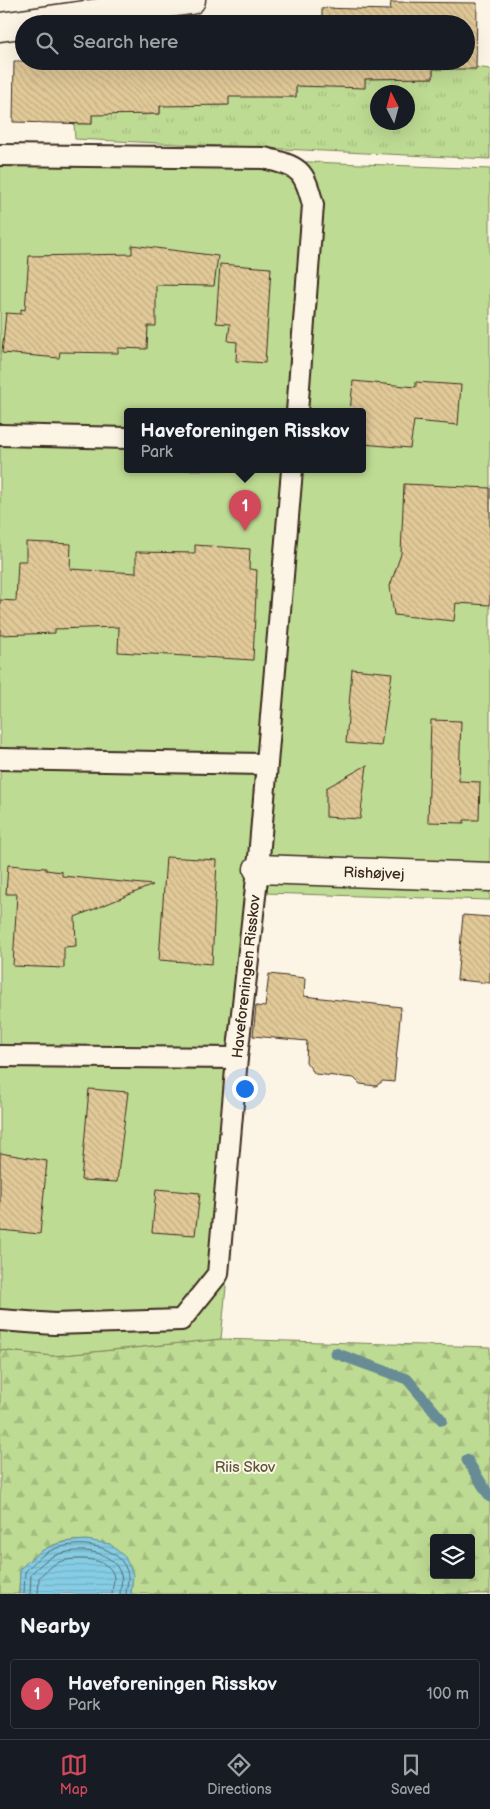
<!DOCTYPE html>
<html lang="en">
<head>
<meta charset="utf-8">
<style>
  body { margin:0; font-family:"Balsamiq Sans",sans-serif; background:#20242c; color:#f1f3f6 }
  .controls { position:absolute; right:15px; bottom:15px; display:grid; overflow:hidden; border-radius:5px; box-shadow:0 5px 20px #0002 }
  .controls button { width:45px; height:45px; display:grid; place-items:center; padding:0; border:0; border-bottom:1px solid #363941; background:#171b24; color:#f1f3f6; font:25px sans-serif }
  .compass { position:absolute; left:370px; top:85px; width:45px; height:45px; border-radius:50%; background:#171b24; box-shadow:0 5px 20px #0002; rotate:354deg }
  .you { position:absolute; left:244px; top:1088px; width:18px; height:18px; margin:-12px; border:4px solid #fff; border-radius:50%; background:#1a73e8; box-shadow:0 0 0 8px #1a73e833 }
  .badge { display:grid; place-items:center; width:32px; height:32px; border-radius:50%; background:#d1495b; color:#fff; font-size:16px; font-weight:700 }
  .pin { position:absolute; translate:-50% -41px; filter:drop-shadow(0 1px 2px #0008) }
  .pin::after { content:''; position:absolute; top:26px; width:18px; height:15px; background:inherit; clip-path:polygon(0 0,100% 0,50% 100%) }
  .popup { position:absolute; left:124px; top:408px; width:242px; height:65px; box-sizing:border-box; display:grid; place-content:center; border-radius:5px; background:#171b24; filter:drop-shadow(0 1px 4px #0005); font-size:16px; white-space:nowrap; color:#9ea1a6 }
  .popup b { font-size:19px; color:#f1f3f6 }
  .popup::after { content:''; position:absolute; left:50%; top:100%; margin-left:-10px; border:10px solid transparent; border-top-color:#171b24 }
  .list { margin:0; padding:0; list-style:none }
  h2 { display:flex; justify-content:space-between; align-items:center; height:65px; margin:0; padding:0 20px; font-size:21px }
  h2 small { font-size:16px; font-weight:400; color:#9ea1a6 }
  .list li { display:grid; grid-template-columns:32px 1fr auto; gap:15px; align-items:center; box-sizing:border-box; height:70px; margin:0 10px 10px; padding:0 10px; border:1px solid #363941; border-radius:5px }
  .list b { display:block; font-size:19px; white-space:nowrap }
  .list p { margin:0; font-size:16px; white-space:nowrap; color:#9ea1a6 }
  .list em { font-size:16px; font-style:normal; color:#9ea1a6 }
  .icon { flex:none; width:28px; height:28px; fill:none; stroke:currentColor; stroke-width:2; stroke-linecap:round; stroke-linejoin:round }
  .map { position:relative; flex:none; width:490px; height:1594px; overflow:hidden }
  .search { position:absolute; background:#171b24; box-shadow:0 5px 20px #0002; left:15px; right:15px; top:15px; height:55px; display:flex; align-items:center; gap:12px; box-sizing:border-box; padding:0 18px; border-radius:28px; color:#9ea1a6; font-size:19px }
  .sheet { height:145px; background:#171b24 }
  nav { display:flex; justify-content:space-around; align-items:center; box-sizing:border-box; height:70px; border-top:1px solid #363941; background:#171b24; font-size:14px; color:#9ea1a6 }
  nav a { display:grid; justify-items:center; gap:2px }
  nav .on { color:#d1495b }
  .map>svg:first-child { display:block }
  .forest { fill:url(#forest-firs); stroke:#7c8258; fill-rule:evenodd }
  .park { fill:url(#park-tufts); stroke:#7c8258; fill-rule:evenodd }
  .garden { fill:#bedb93; stroke:#7c8258; fill-rule:evenodd }
  .water { fill:url(#water-rules); stroke:#678c95 }
  .lines { fill:none; stroke-linecap:round; stroke-linejoin:round }
  .shore { stroke:#596b6e; stroke-width:1 }
  .stream { stroke:#678c95; stroke-width:11 }
  .building { fill:url(#building-back-hatch); stroke:#3b2a1e }
  .lane-casing { stroke:#3b2a1e; stroke-width:24 }
  .street-casing { stroke:#3b2a1e; stroke-width:31 }
  .lane { stroke:#fcf5e5; stroke-width:20 }
  .street { stroke:#fcf5e5; stroke-width:28 }
  .labels { text-anchor:middle; stroke-width:4; stroke-linejoin:round; paint-order:stroke }
  .street-label { font-size:15px; fill:#3b2a1e; stroke:#fcf5e5 }
  .park-label { font-size:15px; fill:#5c563b; stroke:#fcf5e5 }
</style>
</head>
<body>
<div class="map">
<svg width="490" height="1594" viewBox="0 0 490 1594">
  <defs>
    <pattern id="forest-firs" width="22" height="20" patternUnits="userSpaceOnUse" patternTransform="scale(1.25)"><rect width="22" height="20" fill="#bedb93"/><path d="M5 1l3.5 6h-7zM16 11l3.5 6h-7z" fill="#a4bc7e"/></pattern>
    <pattern id="park-tufts" width="24" height="20" patternUnits="userSpaceOnUse" patternTransform="scale(1.25)"><rect width="24" height="20" fill="#bedb93"/><path d="M3 7l-1-3M5 7V3M7 7l1-3M15 17l-1-3M17 17v-4M19 17l1-3" fill="none" stroke="#a4bc7e"/></pattern>
    <pattern id="water-rules" width="6" height="5" patternUnits="userSpaceOnUse" patternTransform="scale(1.25)"><rect width="6" height="5" fill="#85cde5"/><path d="M0 2.5h6" fill="none" stroke="#74b0c4"/></pattern>
    <pattern id="building-back-hatch" width="6" height="6" patternUnits="userSpaceOnUse" patternTransform="scale(1.25)"><rect width="6" height="6" fill="#e1c998"/><path d="M-1 5l2 2M0 0l6 6M5-1l2 2" fill="none" stroke="#c2ad83"/></pattern>
  </defs>
  <rect width="100%" height="100%" fill="#fcf5e5"/>
  <filter id="ink" filterUnits="userSpaceOnUse"><feTurbulence type="fractalNoise" baseFrequency=".02" numOctaves="2"/><feDisplacementMap in="SourceGraphic" scale="10" xChannelSelector="R" yChannelSelector="G"/><feConvolveMatrix kernelMatrix="1 2 1 2 8 2 1 2 1" color-interpolation-filters="sRGB"/></filter>
  <g filter="url(#ink)">
    <path class="forest" d="M221,1339L490,1347V1594H131L133,1574L110,1544C68,1538 52,1538 20,1569L19,1594H0V1350L53,1356ZM434,1538H471V1575H434Z"/>
    <path class="park" d="M433,61L490,69V159L75,139L74,124H92V105L142,115L160,114L161,96L211,105H228V87L278,97H296V78L365,69L414,78H433ZM378,92H408V122H378Z"/>
    <path class="garden" d="M0,150L490,169V900L264,893L221,1339L53,1356L0,1350ZM128,412H362V470H128Z"/>
    <path class="water" d="M86,1540L110,1544L125,1557L133,1574L131,1594H19L20,1569C42,1547 54,1542 86,1540Z"/>
    <g class="lines">
      <g class="shore">
        <path d="M24,1594L25,1572C33,1563 42,1554 52,1550C77,1539 122,1544 128,1575C129,1580 126,1588 126,1594"/>
        <path d="M30,1594L31,1574C38,1567 47,1558 56,1555C78,1547 113,1549 121,1575C123,1580 120,1588 120,1594"/>
        <path d="M38,1594L39,1578C44,1572 50,1566 57,1563C72,1556 112,1556 114,1578C114,1583 112,1589 112,1594"/>
      </g>
      <g class="stream">
        <path d="M335,1353L407,1379L442,1420"/>
        <path d="M467,1460L490,1497"/>
      </g>
    </g>
    <g class="building">
      <path d="M391,2L477,3L476,69H433V78L365,79V88L296,86V97H229V105L160,106V114L92,115V124L13,122L14,61H466V24H255V18L322,20V8L390,10Z"/>
      <path d="M132,245L218,256L214,286L156,285V326H148L147,349L118,348V353L60,352L59,358L2,353L6,313L21,314V309L25,310L29,256L132,254Z"/>
      <path d="M220,264L271,268L265,363L236,361L237,342L228,341L230,324L216,323Z"/>
      <path d="M353,381L416,387V382L461,385L458,425L414,421L410,448L362,444V412H350Z"/>
      <path d="M404,484L490,488V605L456,603L454,621L394,615L390,586L401,554Z"/>
      <path d="M26,542L71,544L70,569L136,573V552L195,553V545L250,549L249,569L257,570L253,660L118,652L119,627L55,629V633L0,635V600L16,601L18,561H26Z"/>
      <path d="M352,669L392,673L381,746L346,743Z"/>
      <path d="M431,720L461,721L459,781L480,782L479,820H464V823L428,822Z"/>
      <path d="M367,765L360,819L326,817V788Z"/>
      <path d="M166,857L217,860L212,964L159,960Z"/>
      <path d="M8,865L46,868V870L62,872V876L153,885L75,917L76,946L64,947V968L13,966L17,894H6Z"/>
      <path d="M463,915L490,917V983L457,980Z"/>
      <path d="M269,974L305,978L304,996L401,1007L394,1082L383,1081L376,1086L360,1084L354,1078L315,1074L306,1062L307,1041L253,1036L256,1006L265,1007Z"/>
      <path d="M89,1089L128,1092L117,1182L81,1180Z"/>
      <path d="M0,1153L47,1161L40,1234L0,1230Z"/>
      <path d="M156,1189L200,1193L195,1235L152,1232Z"/>
    </g>
    <g class="lines">
      <defs>
        <g id="lane">
          <path d="M0,155L264,158C300,167 304,169 313,205L297,412"/>
          <path d="M0,435L128,438"/>
          <path d="M0,759L265,764"/>
          <path d="M0,1056L237,1058"/>
          <path id="s1" d="M0,1320L54,1324L181,1320L218,1274L237,1058L258,869L292,470"/>
        </g>
        <g id="street">
          <path d="M0,27L191,0"/>
          <path id="s2" d="M258,869L490,877"/>
        </g>
      </defs>
      <use href="#lane" class="lane-casing"/>
      <use href="#street" class="street-casing"/>
      <use href="#lane" class="lane"/>
      <use href="#street" class="street"/>
    </g>
  </g>
  <g class="labels">
    <g class="street-label">
      <text dy="5" stroke="none"><textPath href="#s2" startOffset="116">Rishøjvej</textPath></text>
      <text dy="5" stroke="none"><textPath href="#s1" startOffset="539">Haveforeningen Risskov</textPath></text>
    </g>
    <g class="park-label">
      <text x="245" y="1472">Riis Skov</text>
    </g>
  </g>
</svg>
<div class="controls">
<button><svg class="icon" aria-label="layers" viewBox="0 0 24 24"><path d="M12 4l9 5-9 5-9-5zM3 14l9 5 9-5"/></svg></button>
</div>
<svg class="compass" viewBox="-18 -18 36 36"><path d="M0-13l5 13h-10z" fill="#e53935"/><path d="M0 13l5-13h-10z" fill="#9ea1a6"/></svg>
<div class="you"></div>
<div class="pin badge" style="left:245px;top:531px">1</div>
<div class="popup"><b>Haveforeningen Risskov</b>Park</div>
<div class="search"><svg class="icon" aria-label="search" viewBox="0 0 24 24"><circle cx="10" cy="10" r="6"/><path d="M15 15l6 6"/></svg>Search here</div>
</div>
<section class="sheet">
<h2>Nearby<small></small></h2>
<ul class="list">
<li><span class="badge">1</span><div><b>Haveforeningen Risskov</b><p>Park</p></div><em>100 m</em></li>
</ul>
</section>
<nav>
<a class="on"><svg class="icon" aria-label="map" viewBox="0 0 24 24"><path d="M3 6l6-2 6 2 6-2v14l-6 2-6-2-6 2zM9 4v14M15 6v14"/></svg>Map</a>
<a><svg class="icon" aria-label="directions" viewBox="0 0 24 24"><path d="M12 3l9 9-9 9-9-9zM9 14v-3h6M13 9l2 2-2 2"/></svg>Directions</a>
<a><svg class="icon" aria-label="saved" viewBox="0 0 24 24"><path d="M7 4h10v16l-5-4-5 4z"/></svg>Saved</a>
</nav>
</body>
</html>
